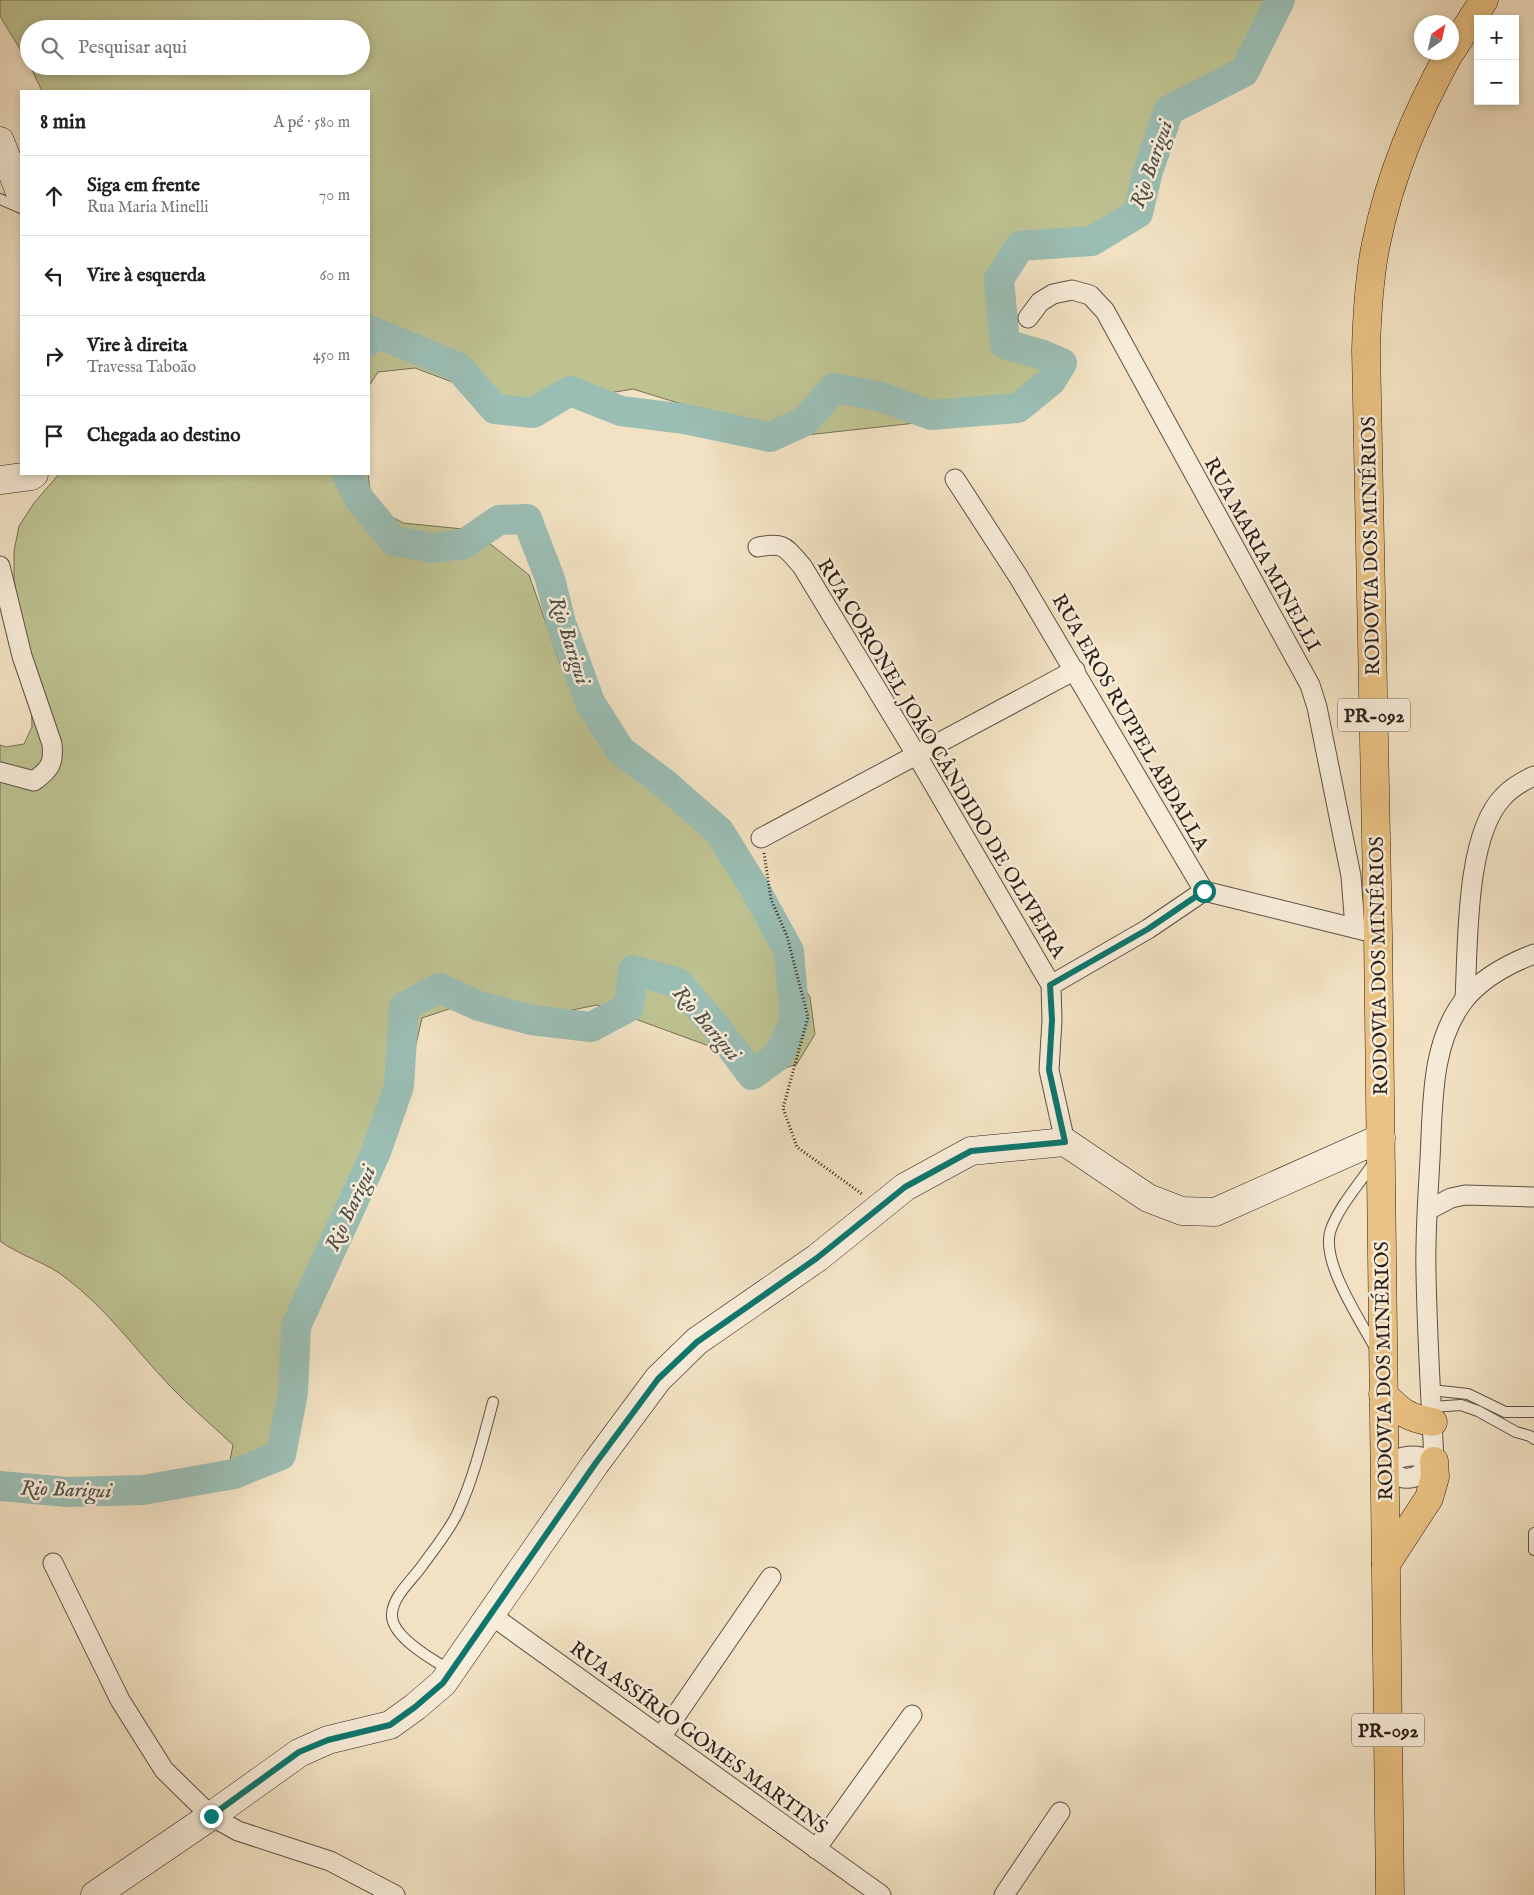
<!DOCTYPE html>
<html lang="pt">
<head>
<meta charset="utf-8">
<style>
  body { margin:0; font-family:"IM FELL English",serif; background:#f6f6f6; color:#202124 }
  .controls { position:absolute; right:15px; top:15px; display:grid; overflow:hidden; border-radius:0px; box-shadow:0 2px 8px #0003 }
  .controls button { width:45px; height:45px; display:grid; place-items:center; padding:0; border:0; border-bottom:1px solid #e0e0e0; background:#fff; color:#202124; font:25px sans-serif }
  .compass { position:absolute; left:1414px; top:15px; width:45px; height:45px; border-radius:50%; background:#fff; box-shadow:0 2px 8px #0003; rotate:34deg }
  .stop { position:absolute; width:15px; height:15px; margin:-11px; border:4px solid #0f766e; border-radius:50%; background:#fff }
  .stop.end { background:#0f766e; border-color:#fff; box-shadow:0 1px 5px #0008 }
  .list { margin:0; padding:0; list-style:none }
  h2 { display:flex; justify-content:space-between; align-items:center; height:65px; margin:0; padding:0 20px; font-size:21px }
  h2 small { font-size:16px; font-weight:400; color:#757577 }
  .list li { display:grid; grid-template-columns:32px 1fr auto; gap:15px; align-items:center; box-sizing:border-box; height:80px; padding:0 20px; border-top:1px solid #e0e0e0 }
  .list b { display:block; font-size:19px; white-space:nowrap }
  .list p { margin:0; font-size:16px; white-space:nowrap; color:#757577 }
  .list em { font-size:16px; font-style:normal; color:#757577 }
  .icon { flex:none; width:28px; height:28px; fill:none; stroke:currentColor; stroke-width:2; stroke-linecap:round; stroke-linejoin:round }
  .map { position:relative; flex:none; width:1534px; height:1895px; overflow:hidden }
  .search { position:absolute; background:#fff; box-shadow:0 2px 8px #0003; left:20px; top:20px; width:350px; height:55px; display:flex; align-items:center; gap:12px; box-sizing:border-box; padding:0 18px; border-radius:28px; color:#757577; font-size:19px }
  .panel { position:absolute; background:#fff; box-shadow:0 2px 8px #0003; left:20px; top:90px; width:350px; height:385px; border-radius:0px }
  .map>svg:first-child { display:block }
  .green { fill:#bec291; stroke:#767055 }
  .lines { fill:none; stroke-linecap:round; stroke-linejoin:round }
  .river { stroke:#9bbeb4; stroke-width:30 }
  .lane-casing { stroke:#5e5044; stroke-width:12 }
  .street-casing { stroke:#5e5044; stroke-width:21 }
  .secondary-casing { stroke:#2d1f19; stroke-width:29 }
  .primary-casing { stroke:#2d1f19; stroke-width:29 }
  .path { stroke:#2d1f19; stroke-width:3; stroke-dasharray:1 2.5; stroke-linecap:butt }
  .lane { stroke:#f7ecd8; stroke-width:10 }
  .street { stroke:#f7ecd8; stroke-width:19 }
  .secondary { stroke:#f7ecd8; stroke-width:28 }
  .primary { stroke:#e9c182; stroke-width:28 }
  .route { stroke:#0f766e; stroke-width:6 }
  .labels { text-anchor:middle; stroke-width:5; stroke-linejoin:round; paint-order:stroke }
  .shield { fill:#f7ecd8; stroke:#6a5c52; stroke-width:1 }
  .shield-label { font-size:19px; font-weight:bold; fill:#2d1f19 }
  .street-label { font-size:20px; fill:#2d1f19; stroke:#f7ecd8 }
  .water-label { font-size:21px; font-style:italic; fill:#4e4f48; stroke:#f7ecd8 }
</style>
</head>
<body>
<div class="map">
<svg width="1534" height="1895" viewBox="0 0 1534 1895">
  <rect width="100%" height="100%" fill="#f2e2c3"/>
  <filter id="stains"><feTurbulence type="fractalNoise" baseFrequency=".004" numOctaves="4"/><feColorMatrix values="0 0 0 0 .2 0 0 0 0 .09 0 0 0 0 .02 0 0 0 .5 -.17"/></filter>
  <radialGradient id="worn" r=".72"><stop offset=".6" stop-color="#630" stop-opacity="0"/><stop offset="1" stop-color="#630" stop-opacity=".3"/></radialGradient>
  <g class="green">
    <path d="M0,0H1293L1270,43L1169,122L1138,209L1114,240L1041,244L1006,285L1000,317L1040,350L1048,366L1025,392L989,415L788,437L633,389L521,408L415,368L378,372L369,386V91H42L30,66H361V29H29V64L0,16Z"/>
    <path d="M59,474H368L372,506L403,523L473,530L529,575L562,669L624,760L753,877L778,947L810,997L815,1034L797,1064L763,1076L720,1050L597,1005L507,1023L455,1007L422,1018L394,1141L315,1309L286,1437L250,1479L225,1485L233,1445C212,1425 189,1406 169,1385C135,1349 106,1308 66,1278C46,1262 20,1256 0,1241V745L6,747L24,744L32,727L31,699L14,579V551L19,526L34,503Z"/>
  </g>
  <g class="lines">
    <g class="river">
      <path d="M369,341L372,331L458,367L495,409L533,413L570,391L621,411L685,419L770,437L805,421L834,388L878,396L931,415L1018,408L1051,381L1062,363L1043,355L1005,344L999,279L1020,246L1092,241L1138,213L1148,171L1169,110L1244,72L1280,0"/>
      <path d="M0,1486L67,1492L143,1490L234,1474L281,1455L293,1393L296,1326L376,1152L399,1086L404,1007L439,988L479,1006L531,1020L591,1027L629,1007L633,970L678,983L716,1027L752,1075L778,1056L795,1021L789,951L755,889L719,831L664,783L620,750L590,702L561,623L550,579L527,519L499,520L464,544L433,548L394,541L360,500L347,474"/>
    </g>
    <defs>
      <g id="lane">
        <path d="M0,199L21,208"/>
        <path d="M1374,1162C1360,1183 1340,1205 1331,1229C1319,1260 1361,1321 1375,1348"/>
        <path d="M1431,1390L1468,1394L1505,1412H1534"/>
        <path d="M1432,1407L1461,1405L1478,1411L1516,1432L1530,1436L1534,1439"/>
        <path d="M1534,1533V1550"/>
        <path d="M450,1670C434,1661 390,1636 392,1614C393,1596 412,1580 422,1566C433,1551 451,1528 458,1512C474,1477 483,1439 493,1402"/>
      </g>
      <g id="street">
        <path d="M1028,318L1040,302L1053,294L1072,290L1090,295L1105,311L1310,685L1317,707L1351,876L1355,928"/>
        <path d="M955,479L1018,576L1204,891"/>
        <path d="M758,547C785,542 785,547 802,566L916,754L1051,985L1052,1020L1049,1070L1065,1142"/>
        <path d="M0,566L22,656L52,744C54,764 50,769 34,781L0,772"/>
        <path d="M761,838L1075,670"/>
        <path d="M1051,985L1148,929L1204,891L1366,931"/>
        <path d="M1465,999C1468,946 1465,836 1503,797C1511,788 1523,781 1534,776"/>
        <path d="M1428,1210L1451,1198L1465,1195L1534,1197"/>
        <path d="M1434,1461C1414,1453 1403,1455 1384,1465C1389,1468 1395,1475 1400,1477C1414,1482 1426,1471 1434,1461C1431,1398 1427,1335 1426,1272C1425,1234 1428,1196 1430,1159C1433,1106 1430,1043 1465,999C1483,977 1508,964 1534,954"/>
        <path d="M53,1563L120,1700L164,1770L211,1816L238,1831L330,1861L395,1895"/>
        <path d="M491,1615L881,1895"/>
        <path d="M661,1737L771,1577"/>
        <path d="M816,1849L912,1715"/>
        <path d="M1004,1895L1060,1812"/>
      </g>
      <g id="secondary">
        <path d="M0,141L21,195"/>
        <path d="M0,480L31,476L34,474"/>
        <path d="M95,1895L211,1816L299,1753L328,1740L390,1725L415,1707L443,1683L595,1464L658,1379L697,1341L817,1258L905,1187L971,1151L1065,1142L1148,1198L1182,1211L1215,1212L1381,1138"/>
      </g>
      <g id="primary">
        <path d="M1452,50L1484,0"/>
        <path d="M1383,1394C1401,1412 1407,1418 1433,1422"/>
        <path d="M1386,1564L1429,1498L1435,1477L1434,1461"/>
        <path d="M1390,1895L1378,934L1366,350C1367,314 1369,278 1376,244C1390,175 1416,114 1450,52"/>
      </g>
    </defs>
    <use href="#lane" class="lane-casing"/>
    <use href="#street" class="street-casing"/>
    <use href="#secondary" class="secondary-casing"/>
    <use href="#primary" class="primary-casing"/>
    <path class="path" d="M764,853L771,899L787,936L808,1017L783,1108L797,1147L862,1194"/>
    <use href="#lane" class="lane"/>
    <use href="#street" class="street"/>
    <use href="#secondary" class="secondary"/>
    <use href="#primary" class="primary"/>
  </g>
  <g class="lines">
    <path class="route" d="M211,1816L299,1752L328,1740L390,1725L415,1707L443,1683L595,1464L658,1379L697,1342L817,1258L905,1187L971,1151L1065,1142L1049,1070L1052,1020L1050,985L1148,929L1204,891"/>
  </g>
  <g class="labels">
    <g class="shield">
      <rect x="1338" y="698.5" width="72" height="33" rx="4"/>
      <rect x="1352" y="1713.5" width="72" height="33" rx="4"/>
    </g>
    <g class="shield-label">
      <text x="1374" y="722">PR-092</text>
      <text x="1388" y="1737">PR-092</text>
    </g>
    <g class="street-label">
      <text transform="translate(1370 546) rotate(-91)" y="7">RODOVIA DOS MINÉRIOS</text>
      <text transform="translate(1263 554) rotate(61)" y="7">RUA MARIA MINELLI</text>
      <text transform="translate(1131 722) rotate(60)" y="7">RUA EROS RUPPEL ABDALLA</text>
      <text transform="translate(942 758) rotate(59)" y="7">RUA CORONEL JOÃO CÂNDIDO DE OLIVEIRA</text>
      <text transform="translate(1378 966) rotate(-91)" y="7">RODOVIA DOS MINÉRIOS</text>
      <text transform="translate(1383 1371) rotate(-91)" y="7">RODOVIA DOS MINÉRIOS</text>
      <text transform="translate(699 1737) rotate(36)" y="7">RUA ASSÍRIO GOMES MARTINS</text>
    </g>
    <g class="water-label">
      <text transform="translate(1151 164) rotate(-71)" y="7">Rio Barigui</text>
      <text transform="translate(570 640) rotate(72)" y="7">Rio Barigui</text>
      <text transform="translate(707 1023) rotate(49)" y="7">Rio Barigui</text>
      <text transform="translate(350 1208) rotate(-65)" y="7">Rio Barigui</text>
      <text transform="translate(66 1489) rotate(2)" y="7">Rio Barigui</text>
    </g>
  </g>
  <rect width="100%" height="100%" filter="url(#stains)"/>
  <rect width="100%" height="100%" fill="url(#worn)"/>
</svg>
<div class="controls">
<button>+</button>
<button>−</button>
</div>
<svg class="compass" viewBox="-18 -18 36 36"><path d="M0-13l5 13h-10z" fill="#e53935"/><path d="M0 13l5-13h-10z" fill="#757577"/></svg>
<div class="stop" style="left:1204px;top:891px"></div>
<div class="stop end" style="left:211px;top:1816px"></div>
<div class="search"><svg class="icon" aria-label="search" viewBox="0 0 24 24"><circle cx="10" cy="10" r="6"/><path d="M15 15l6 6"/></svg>Pesquisar aqui</div>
<section class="panel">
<h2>8 min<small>A pé · 580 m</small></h2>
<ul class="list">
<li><svg class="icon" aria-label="ahead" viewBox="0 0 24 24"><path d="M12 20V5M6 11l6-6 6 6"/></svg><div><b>Siga em frente</b><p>Rua Maria Minelli</p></div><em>70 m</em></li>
<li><svg class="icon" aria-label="left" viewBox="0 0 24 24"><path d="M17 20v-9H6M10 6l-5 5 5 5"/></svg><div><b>Vire à esquerda</b></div><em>60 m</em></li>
<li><svg class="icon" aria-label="right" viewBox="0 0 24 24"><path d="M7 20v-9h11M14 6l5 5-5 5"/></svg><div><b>Vire à direita</b><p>Travessa Taboão</p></div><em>450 m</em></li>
<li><svg class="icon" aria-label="arrive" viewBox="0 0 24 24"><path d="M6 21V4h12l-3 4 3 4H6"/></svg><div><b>Chegada ao destino</b></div></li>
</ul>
</section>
</div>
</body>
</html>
